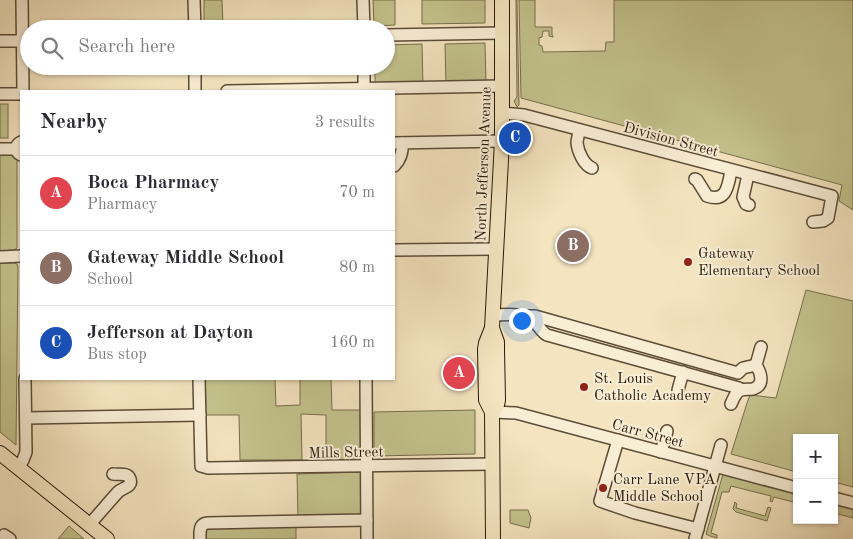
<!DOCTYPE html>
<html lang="en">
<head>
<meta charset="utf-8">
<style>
  body { margin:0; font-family:"Old Standard TT",serif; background:#f2f2f3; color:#2b2b33 }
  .controls { position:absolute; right:15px; bottom:15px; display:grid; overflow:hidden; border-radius:0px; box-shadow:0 1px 4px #0004 }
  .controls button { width:45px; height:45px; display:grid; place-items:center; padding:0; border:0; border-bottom:1px solid #e1e1e2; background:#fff; color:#2b2b33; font:25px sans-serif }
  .you { position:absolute; left:521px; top:320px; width:18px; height:18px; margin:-12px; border:4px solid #fff; border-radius:50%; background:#1a73e8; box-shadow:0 0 0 8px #1a73e833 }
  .badge { display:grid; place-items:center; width:32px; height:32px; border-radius:50%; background:#ea580c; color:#fff; font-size:16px; font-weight:700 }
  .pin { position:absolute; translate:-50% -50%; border:2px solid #fff; box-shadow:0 1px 5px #0006 }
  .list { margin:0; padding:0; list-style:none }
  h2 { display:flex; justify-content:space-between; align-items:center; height:65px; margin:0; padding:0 20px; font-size:21px }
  h2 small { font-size:16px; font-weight:400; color:#7c7c81 }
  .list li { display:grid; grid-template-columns:32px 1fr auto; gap:15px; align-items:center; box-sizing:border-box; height:75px; padding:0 20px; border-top:1px solid #e1e1e2 }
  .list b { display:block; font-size:19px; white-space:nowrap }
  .list p { margin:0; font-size:16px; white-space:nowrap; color:#7c7c81 }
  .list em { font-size:16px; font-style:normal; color:#7c7c81 }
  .icon { flex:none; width:28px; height:28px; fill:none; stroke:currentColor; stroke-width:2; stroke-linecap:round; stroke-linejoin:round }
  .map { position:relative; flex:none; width:853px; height:539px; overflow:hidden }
  .search { position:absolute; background:#fff; box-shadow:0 1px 4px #0004; left:20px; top:20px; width:375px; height:55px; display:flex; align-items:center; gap:12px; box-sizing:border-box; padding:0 18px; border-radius:28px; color:#7c7c81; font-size:19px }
  .panel { position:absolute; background:#fff; box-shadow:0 1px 4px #0004; left:20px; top:90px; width:375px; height:290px; border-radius:0px }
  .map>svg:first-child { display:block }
  .green { fill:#c3c28d; stroke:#766e4c }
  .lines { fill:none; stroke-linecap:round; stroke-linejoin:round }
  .minor-casing { stroke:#5b4c37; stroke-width:14 }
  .major-casing { stroke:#28190a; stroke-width:16 }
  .minor { stroke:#f8edd5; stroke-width:11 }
  .major { stroke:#f4e4bf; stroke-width:14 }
  .poi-dot { fill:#8f2418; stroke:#f8edd5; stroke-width:2 }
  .labels { text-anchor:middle; stroke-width:4; stroke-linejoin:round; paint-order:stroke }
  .street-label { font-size:15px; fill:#28190a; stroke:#f8edd5 }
  .poi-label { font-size:15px; fill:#28190a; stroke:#f8edd5; text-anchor:start }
</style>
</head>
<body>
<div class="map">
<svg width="853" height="539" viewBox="0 0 853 539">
  <rect width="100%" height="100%" fill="#f4e4bf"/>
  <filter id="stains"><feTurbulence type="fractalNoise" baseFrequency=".004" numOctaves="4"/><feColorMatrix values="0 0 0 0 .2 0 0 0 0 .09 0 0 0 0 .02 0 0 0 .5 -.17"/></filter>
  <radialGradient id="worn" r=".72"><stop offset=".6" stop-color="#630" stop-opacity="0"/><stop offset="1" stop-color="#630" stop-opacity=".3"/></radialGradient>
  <g class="green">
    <path d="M204,0H222L223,27L204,28Z"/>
    <path d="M373,0H395V25L374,26Z"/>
    <path d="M422,0H485V23L422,24Z"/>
    <path d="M516,0H517L519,105L517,107L514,101L517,97Z"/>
    <path d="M519,0H535V27H552V35L553,36V37L549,36V31H543L542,37L539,38V45L542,46L543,52L605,51L606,42H614V0H853V210L839,201L842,185L521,98Z"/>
    <path d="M485,43L486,84L446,86L445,44Z"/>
    <path d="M422,44L423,86L375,87V66H386V45Z"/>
    <rect x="0" y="104" width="8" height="34"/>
    <path d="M0,155H14L17,158V248L14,250L0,251Z"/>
    <path d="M0,263H14L17,264L18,267L16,445L0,432Z"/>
    <path d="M806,290L853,301V487L834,482V438H797V472L731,454L747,403L750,395L776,398Z"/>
    <path d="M203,379H275L276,406L300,405V379H331L332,410H361L362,458L359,460H326V415L301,414L302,460H240L239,415H203Z"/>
    <path d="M475,410V454L374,456V412Z"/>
    <path d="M359,472L362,475L363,517L298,518L297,474Z"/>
    <path d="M723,474L797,494V503L774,497L772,502L770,501L771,496L731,486L729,492H722L711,533L717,535V538L710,536L706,534Z"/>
    <path d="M735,502L737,504L736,508L765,516L768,507L771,508L767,521L736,512L733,509Z"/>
    <path d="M834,504L853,509V518L834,513Z"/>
    <path d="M510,510H528L531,518L529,528L510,523Z"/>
    <path d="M296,524V539H204V525Z"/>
    <path d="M69,526L84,539H58Z"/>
  </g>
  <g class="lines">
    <defs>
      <g id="minor">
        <path d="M22,0L23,91"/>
        <path d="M194,0L195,29"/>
        <path d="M363,0L364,29"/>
        <path d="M386,35L502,33"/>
        <path d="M0,41H28"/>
        <path d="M195,66V91"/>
        <path d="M364,66V91"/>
        <path d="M227,91L502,86"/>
        <path d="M0,94H21"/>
        <path d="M503,113L524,115L832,196L828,218L823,221L813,222"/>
        <path d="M579,130C579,134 577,139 577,143C578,152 584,165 592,168"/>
        <path d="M21,142C15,145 15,152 21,155"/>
        <path d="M394,143L502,141"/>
        <path d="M0,149H16"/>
        <path d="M394,166C401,159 403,152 402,143"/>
        <path d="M748,175L743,197L746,204L749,205"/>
        <path d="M695,179L697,180L707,196C727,203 728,185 731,171"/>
        <path d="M394,250L496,249"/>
        <path d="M0,257L21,256"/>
        <path d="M493,315C506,315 522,312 533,321C539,325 541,332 547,335L739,388"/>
        <path d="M528,316H535L738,373L743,368L756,365"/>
        <path d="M199,379L201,466L208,468L492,464"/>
        <path d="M366,379L367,539"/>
        <path d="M678,390L683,372"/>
        <path d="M731,404C733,400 734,396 737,393C741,388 747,390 753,389C765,385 761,373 756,365L761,347"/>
        <path d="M492,412L516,413L797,488"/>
        <path d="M26,418L200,415"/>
        <path d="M618,440L600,501L635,513L698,529"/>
        <path d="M661,452L667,431"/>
        <path d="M18,468L23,460L26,452L25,379"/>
        <path d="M834,498L853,503"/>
        <path d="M89,525C99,514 108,503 118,492C122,488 133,487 130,479C128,472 118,475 113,474"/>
        <path d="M4,535L10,539"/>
        <path d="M200,539C200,532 199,524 207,523L367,520"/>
        <path d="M695,539L721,445"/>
      </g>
      <g id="major">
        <path d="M492,412L497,405L498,400L497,349V342L492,328"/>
        <path d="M0,453L107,539"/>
        <path d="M493,539L492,412L486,400L485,349L486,343L492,328L502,141V0"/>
      </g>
    </defs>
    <use href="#minor" class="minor-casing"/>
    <use href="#major" class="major-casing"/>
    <use href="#minor" class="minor"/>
    <use href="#major" class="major"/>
  </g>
  <g class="poi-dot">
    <circle cx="688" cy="262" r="5"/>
    <circle cx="584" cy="387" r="5"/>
    <circle cx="603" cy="488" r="5"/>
  </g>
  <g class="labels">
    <g class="street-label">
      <text transform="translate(671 139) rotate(15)" y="5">Division Street</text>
      <text transform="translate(483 164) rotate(-88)" y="5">North Jefferson Avenue</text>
      <text transform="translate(648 433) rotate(15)" y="5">Carr Street</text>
      <text transform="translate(346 452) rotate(-1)" y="5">Mills Street</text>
    </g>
    <g class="poi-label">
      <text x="698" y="258">Gateway<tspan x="698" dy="17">Elementary School</tspan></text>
      <text x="594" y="383">St. Louis<tspan x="594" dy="17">Catholic Academy</tspan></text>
      <text x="613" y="484">Carr Lane VPA<tspan x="613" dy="17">Middle School</tspan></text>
    </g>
  </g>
  <rect width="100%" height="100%" filter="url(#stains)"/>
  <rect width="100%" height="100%" fill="url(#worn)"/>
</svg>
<div class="controls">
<button>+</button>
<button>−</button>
</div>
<div class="you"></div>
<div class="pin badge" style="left:459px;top:373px;background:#e0444e">A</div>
<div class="pin badge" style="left:573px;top:246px;background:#8d6e63">B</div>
<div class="pin badge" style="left:515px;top:138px;background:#1a4fb4">C</div>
<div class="search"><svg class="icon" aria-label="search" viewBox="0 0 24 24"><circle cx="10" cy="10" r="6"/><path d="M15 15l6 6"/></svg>Search here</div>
<section class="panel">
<h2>Nearby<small>3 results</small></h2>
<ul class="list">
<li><span class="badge" style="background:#e0444e">A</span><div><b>Boca Pharmacy</b><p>Pharmacy</p></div><em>70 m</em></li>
<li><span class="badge" style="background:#8d6e63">B</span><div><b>Gateway Middle School</b><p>School</p></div><em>80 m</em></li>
<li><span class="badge" style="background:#1a4fb4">C</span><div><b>Jefferson at Dayton</b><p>Bus stop</p></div><em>160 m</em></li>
</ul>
</section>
</div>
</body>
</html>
